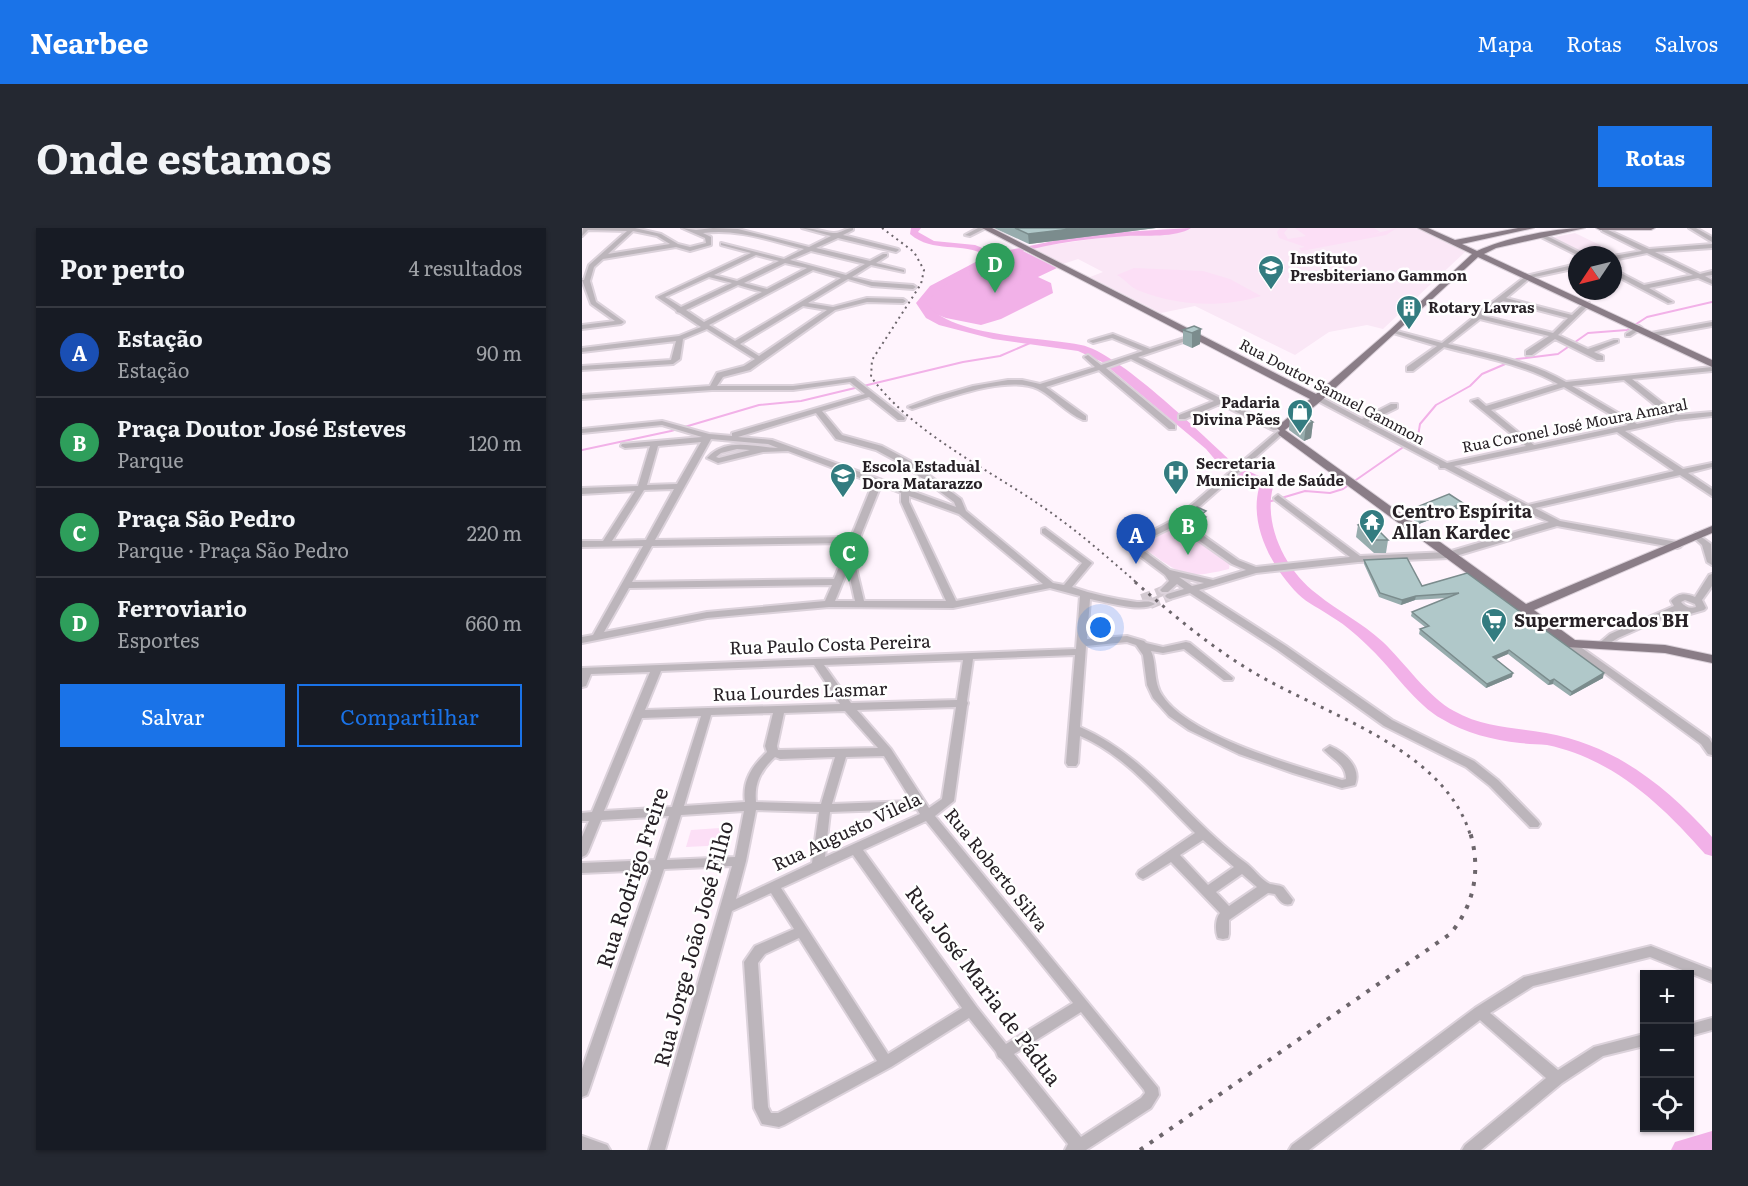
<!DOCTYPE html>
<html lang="pt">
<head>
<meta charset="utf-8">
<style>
  body { margin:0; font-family:Literata,serif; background:#242831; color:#f1f3f6 }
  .controls { position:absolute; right:18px; bottom:18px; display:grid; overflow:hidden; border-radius:0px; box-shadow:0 2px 4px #0004 }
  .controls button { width:54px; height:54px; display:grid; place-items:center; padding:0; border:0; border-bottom:2px solid #363941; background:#171b24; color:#f1f3f6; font:30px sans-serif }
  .compass { position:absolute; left:986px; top:18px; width:54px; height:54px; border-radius:50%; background:#171b24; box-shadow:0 2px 4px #0004; rotate:235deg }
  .you { position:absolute; left:519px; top:400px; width:21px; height:21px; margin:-15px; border:4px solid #fff; border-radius:50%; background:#1a73e8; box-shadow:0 0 0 9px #1a73e833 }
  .badge { display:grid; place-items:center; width:39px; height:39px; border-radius:50%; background:#1a73e8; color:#fff; font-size:20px; font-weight:700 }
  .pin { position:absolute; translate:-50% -50px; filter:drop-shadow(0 2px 3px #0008) }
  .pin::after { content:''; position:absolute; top:32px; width:21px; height:18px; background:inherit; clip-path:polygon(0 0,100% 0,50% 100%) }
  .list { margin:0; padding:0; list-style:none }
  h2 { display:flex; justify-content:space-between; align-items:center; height:78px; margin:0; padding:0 24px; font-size:26px }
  h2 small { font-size:20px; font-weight:400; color:#9ea1a6 }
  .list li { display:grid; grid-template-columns:39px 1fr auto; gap:18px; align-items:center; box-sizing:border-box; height:90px; padding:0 24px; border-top:2px solid #363941 }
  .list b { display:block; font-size:22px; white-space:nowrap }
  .list p { margin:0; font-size:20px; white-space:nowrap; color:#9ea1a6 }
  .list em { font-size:20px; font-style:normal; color:#9ea1a6 }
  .actions { display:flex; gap:12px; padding:18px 24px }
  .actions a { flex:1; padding:14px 0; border:2px solid #1a73e8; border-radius:0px; text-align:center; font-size:21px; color:#1a73e8 }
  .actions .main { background:#1a73e8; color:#fff }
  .icon { flex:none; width:33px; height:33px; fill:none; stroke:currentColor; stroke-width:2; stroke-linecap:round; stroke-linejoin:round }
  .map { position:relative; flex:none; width:1130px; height:922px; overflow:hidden; border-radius:0px }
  header { display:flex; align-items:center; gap:36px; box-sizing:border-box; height:84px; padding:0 30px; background:#1a73e8; color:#fff }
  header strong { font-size:28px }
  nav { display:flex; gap:33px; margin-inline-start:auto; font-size:21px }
  .intro { display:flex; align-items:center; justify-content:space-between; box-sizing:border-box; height:144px; padding:0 36px }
  h1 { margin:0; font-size:42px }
  .button { padding:15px 27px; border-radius:0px; background:#1a73e8; color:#fff; font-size:21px; font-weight:700 }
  main { display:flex; gap:36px; padding:0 36px }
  aside { flex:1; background:#171b24; border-radius:0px; box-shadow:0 2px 4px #0004 }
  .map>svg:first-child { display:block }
  .built { fill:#fae7f6 }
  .green { fill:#fcdff6 }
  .water { fill:#f2b1e8 }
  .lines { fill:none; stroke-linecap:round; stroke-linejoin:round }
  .stream { stroke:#f2b1e8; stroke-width:2 }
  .river { fill:#f2b1e8; fill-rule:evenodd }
  .minor-tunnel { stroke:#d4cad2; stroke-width:10; stroke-dasharray:10 5; stroke-linecap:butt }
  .minor-casing { stroke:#dcd2db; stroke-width:4 }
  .major-casing { stroke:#dcd2db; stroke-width:2 }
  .minor { fill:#bcb5bb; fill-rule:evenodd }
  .major { fill:#8a7d87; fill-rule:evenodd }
  .rail-far2 { stroke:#6c656b; stroke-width:2; stroke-dasharray:2 4; stroke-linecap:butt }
  .rail-far1 { stroke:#6c656b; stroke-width:3; stroke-dasharray:3 6; stroke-linecap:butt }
  .rail { stroke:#6c656b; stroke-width:4; stroke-dasharray:4 8; stroke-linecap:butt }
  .wall { fill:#97acad }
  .shaded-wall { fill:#7b8c8d }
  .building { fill:#b0c8c9; stroke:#7b8c8d; stroke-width:1.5 }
  .labels { text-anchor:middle; stroke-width:5; stroke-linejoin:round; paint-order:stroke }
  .far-poi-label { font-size:15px; font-weight:bold; fill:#272126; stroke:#fff; text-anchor:start }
  .far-street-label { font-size:15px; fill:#272126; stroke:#fff }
  .poi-label { font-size:18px; font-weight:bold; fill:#272126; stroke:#fff; text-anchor:start }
  .street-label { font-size:18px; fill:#272126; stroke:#fff }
  .near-street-label { font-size:21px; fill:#272126; stroke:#fff }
</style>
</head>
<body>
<header>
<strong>Nearbee</strong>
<nav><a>Mapa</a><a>Rotas</a><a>Salvos</a></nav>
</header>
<div class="intro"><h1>Onde estamos</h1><a class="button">Rotas</a></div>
<main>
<aside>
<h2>Por perto<small>4 resultados</small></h2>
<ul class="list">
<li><span class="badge" style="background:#1a4fb4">A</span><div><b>Estação</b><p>Estação</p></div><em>90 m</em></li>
<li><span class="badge" style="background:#2e9e5b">B</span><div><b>Praça Doutor José Esteves</b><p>Parque</p></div><em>120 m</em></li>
<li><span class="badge" style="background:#2e9e5b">C</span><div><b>Praça São Pedro</b><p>Parque · Praça São Pedro</p></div><em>220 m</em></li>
<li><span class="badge" style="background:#2e9e5b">D</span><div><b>Ferroviario</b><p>Esportes</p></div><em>660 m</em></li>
</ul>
<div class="actions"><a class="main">Salvar</a><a>Compartilhar</a></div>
</aside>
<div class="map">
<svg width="1130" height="922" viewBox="0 0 1130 922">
  <rect width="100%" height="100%" fill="#fff4fd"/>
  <g class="built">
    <path d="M588,0H835L883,24L801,101L785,97L747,104L713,127L613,78L579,85L508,49L521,44L496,31L481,36L448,20Z"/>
    <path d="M993,5L1024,20L998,26L968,10Z"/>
  </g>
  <g class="green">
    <path d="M698,0H706L702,5L706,11L724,8L713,0H792L798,4L780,9L815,0L804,7L720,23L717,20L723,19L697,10L695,4Z"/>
    <path d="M552,40L621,43L648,51L679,68C641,80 595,78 558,63C547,59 547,54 535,47Z"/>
    <path d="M597,298L648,333L647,341C602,352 601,347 564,322L560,316Z"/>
    <path d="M152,599L146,617L104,619L109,602Z"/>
  </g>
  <path class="water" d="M439,22L475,40L456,49L469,55L471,65L419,91L399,97L364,90L348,84L342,75C364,47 406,31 439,22Z"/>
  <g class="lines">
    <g class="stream">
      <path d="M0,222L89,203L177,177L219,173L381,134L418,128L455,112"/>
      <path d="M679,276L723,263L748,265L761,261L830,213L836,208L838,196L854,177L888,158L900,146L935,131L976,126L1006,105L1045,102L1065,89L1130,74"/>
    </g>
    <g class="river">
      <path d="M329,0H339L336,4L352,13L393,17L413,25L505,6L609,0C594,10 563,7 545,8C482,12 388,25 344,75C368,109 459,109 499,117C536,124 618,205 649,233C661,245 679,244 691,259C681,297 704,343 735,366C757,384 779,394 801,414C823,435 846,469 872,483C902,500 932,499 964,505C1033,517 1084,558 1130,609V628L1123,626C1080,577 1032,531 965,517C956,516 947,516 938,515C911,512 883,505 860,491C834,477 811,442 789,421C777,409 765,398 750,389C739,381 726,376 716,366C690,340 667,297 677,260L666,251L641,241L624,221L520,134L496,123L411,111L357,97L344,90L334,75L348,58L405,28C380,13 351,26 328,6Z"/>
      <path d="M1130,903V922H1089L1093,914Z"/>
    </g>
    <g class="minor-tunnel">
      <path d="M560,371L583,362"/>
      <path d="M568,376L588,368"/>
    </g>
    <defs>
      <g id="minor">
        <path d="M1,0H53L79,6L96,16L108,19L124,15L123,10L100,0L114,2L131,0L156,1L227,19L249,8L220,0C231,0 241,4 251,5C258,6 264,0 271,0V2L261,7L316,21L317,22L314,24L256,10L234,20L288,33L301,26H305V28L294,35L322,42V44L289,37L270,49L290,54L331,57L334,59L331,61L290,58L266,51L226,75L251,79L285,70L321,71L324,73L321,75L285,74L253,82L168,142L141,149L135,158H211L272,150L323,190L322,192H316L287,169L240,183L260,207L300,218L328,233L379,271L384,283L471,355L482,357L500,335L460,305V301L463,300L510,335L490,359C510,366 533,371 555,374C562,374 567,372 573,376C559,385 524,374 508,371L505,411L545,408L562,413L564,415L581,419L604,414L608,415L651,450L650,452H642L602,421L581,425L569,423C575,436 571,454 580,467C606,508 714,538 760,552L764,551C764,536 751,532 742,522L748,518C763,524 780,540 773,557L760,560L711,545L657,526L607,502L587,488L571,470L565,457L561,427L554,417L545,414L504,418L498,499C566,528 606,593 664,635C671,640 679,652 688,656C692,657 697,657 701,659L711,672L709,676C701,678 698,673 693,666L686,665L647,692V706L646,710L641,711L636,710C633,703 633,691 638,685L589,634L565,649L561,651L557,649L555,646L557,643L613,605C577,570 545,528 498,508L496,535L494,538H486L484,535L493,427L391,431L385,473L386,475L385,478L372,573L353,588L576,860L577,867L569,880L504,922H483L486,916L419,831L416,829L414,824L387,790L309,839L202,897L197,899L180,896L172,880L162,734L173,718L212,701L189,665L150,683L83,922H67L150,638L82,641L7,862L5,867L0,869V841L70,642L0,645V635L73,632L87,588L19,592L6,624L4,627L0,629V609L7,593H0V585L10,584L68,444L9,446L4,458L0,459V440L494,421L498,368L468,360L371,380L247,379L125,390L0,415V409L11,407L61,318L0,319V313H21L53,263L0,266V260L56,258L68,218L43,220L39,218L40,216L120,209L80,197L0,205V201L80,193L127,206L150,208V205L283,166L268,154L211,162H130L0,171V167L128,158L135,145L162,138L173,131L125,101L101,111L98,131L91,136L0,142V138L89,132L94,113L0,124V120L97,108L119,99L98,85L95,84L94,82L75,69L169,25L139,17V15L202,31L222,21C189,13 155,0 121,5L129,9V17L108,23L94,19L21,31L12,39L8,53L14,74L42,94L39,96L0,101V97L33,93L9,76L0,52H2L7,37L45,3L6,2L0,8ZM51,3L75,8L88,16L26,26ZM229,23L283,36L264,47L208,32ZM174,27L197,33L155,53L132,47ZM203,35L225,40L185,61L162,55ZM231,42L259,50L153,113L127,97ZM127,49L150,55L99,79L83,69ZM156,57L180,64L122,94L104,82ZM221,78L245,82L177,128L158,116ZM234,185L254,211L294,222L322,237L372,274L374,279L190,212L156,209ZM129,211L186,216L196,220C171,219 144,209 125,230L136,235L181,224L206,223L291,255L269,309L73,312ZM119,214L95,256L65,257L76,218ZM155,221L168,222L137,230L134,229L139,225ZM299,257L319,265V274L364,373H282L271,327ZM92,261L64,312L30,313L62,262ZM327,268L377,286L461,356L374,373L327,274ZM267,315L252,351L50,354L70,318ZM266,341L273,373H253ZM250,357L243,373L125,384L22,404L47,360ZM381,432L375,472L269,475L242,437ZM232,437L258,476L63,482L79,443ZM374,479L360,571L347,580L309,521L275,482ZM263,483L296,520L196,522L195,518L202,485ZM191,485L183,518L185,524C170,538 160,553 163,574L102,578L129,487ZM119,488L90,579L22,583L60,490ZM302,528L330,573L250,576L264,529ZM193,529L198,531L253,529L239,576L174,574C172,555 179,542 193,529ZM335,581L338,586L243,629L248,584ZM174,582L237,584L230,635L154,671L164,633ZM162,583L153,629L85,632L99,587ZM344,593L491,775L424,816L394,778L281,622ZM621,612L652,639L626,657L598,627ZM271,627L380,780L306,826L199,660ZM660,646L675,659L647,678L634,664ZM217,710L295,833L196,885H189L186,879L176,735L183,726ZM499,784L562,862L563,865L559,870L499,909L432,826Z"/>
        <path d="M396,0H404L388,8L383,7Z"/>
        <path d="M1107,0H1114L1130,9V14Z"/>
        <path d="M1020,1H1024L1067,21L1130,16V20L1073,24L1118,46L1130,43V47L1123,48L1130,52V56L1116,50L1067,60L1091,74L1086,75L1031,46V41L1062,57L1111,47L1065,25L1031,32V28L1060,23L1020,3Z"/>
        <path d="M961,6L1001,26L1002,27H995L959,9L958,8Z"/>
        <path d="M995,36V40L948,50L924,70L990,87L1003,75H1007V77L976,107L1006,121L1032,112H1036V114L1012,124L1021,128V132H1015L973,111L950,127H944V123L967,108L898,91L866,116C905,126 949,133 984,154L1130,139V143L1050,151L1096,187L1130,184V188L1094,192L1043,203L1101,241L1130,235V239L1106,245L1130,261V268L1098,247L953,280L978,293L1095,314L1100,317L1098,319L1095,320L975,298L867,330L776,334L674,345L617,362L704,418L810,492L892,533L916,552L956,593L958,596L956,599H948L908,558L884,539L802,498L696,422L608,365L588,371L585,370L583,368L585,366L602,361L595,356L586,364H580L578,362L587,353L583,347L543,317L593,291L696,203H699V207L601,293L656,332L674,339L768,329L693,272L692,270L696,267L778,328L866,324L967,294L940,282L939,280L863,240H858L857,237L732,171L739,169L780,191L809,176H815V180L786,194L865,235L944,218L889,173L896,171L904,178L976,156C944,137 899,129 862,119L831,143H825V139L855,118L808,104L811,102L860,115L892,89L893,87L895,86L944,48ZM921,73L986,90L971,105L902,88ZM1042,152L1088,189L1055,196L990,158ZM982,159L1046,197L952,217L909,182ZM1035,204L1092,243L946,277L872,238ZM595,297L650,336L664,342L631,352L588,342L554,317ZM597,349L622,355L610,358Z"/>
        <path d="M1130,94V98L1069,109L1066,107L1069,105Z"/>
        <path d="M1057,98L1060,100L1059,101L1048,108H1044V106Z"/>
        <path d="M531,106L568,121L612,107H616V109L556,129L698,200L694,202H691L638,176L603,191H597V187L632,173L549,131L524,140L593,197V201H587L517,142L464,159L504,188V192H501C484,185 472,169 456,161C425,146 361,172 330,181L326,179L353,169L391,158L426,152H440L458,156L513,139L502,129L506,127L519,137L561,123L530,110L511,115L507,113Z"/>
        <path d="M1114,305L1129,316L1130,337L1125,334L1120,317L1110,308Z"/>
        <path d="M1130,346V358L1120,372L1124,380L1122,382L1108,386L1097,383L1036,410L1020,420L1015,417L1028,406L1092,378L1089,373C1097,365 1103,365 1113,369L1127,347ZM1103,372L1113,376L1114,379C1108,381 1103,379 1099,374Z"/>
        <path d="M990,413L1127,510L1130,515V527L1126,526L1119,516L986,418L985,416Z"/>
        <path d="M1069,718L1130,742V754L1068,729L951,758L908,785L976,842L1012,819L1062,806V818L1021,828L980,855L899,922H880L883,917L964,850L898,792L727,922H707L710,917L893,780L942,749Z"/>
        <path d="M1130,790V802L1108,808V796Z"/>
        <path d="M0,908L25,917L28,922H0Z"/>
      </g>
      <g id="major">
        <path d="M400,0H410L734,166L808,102L890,26L836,0H846L873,12L936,0H952L880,16L895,23C922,10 973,0 1003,0L914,20L902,26L1130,132V139L896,29L739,173L703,202L944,376L1130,298V305L952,382L993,412L1083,417L1130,427V435L1083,425L985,419L697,207L696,205L698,203L695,200L696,198L728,171Z"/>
        <path d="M1014,0H1073L1069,2H1018Z"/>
      </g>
    </defs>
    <use href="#minor" class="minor-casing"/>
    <use href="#major" class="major-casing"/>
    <use href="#minor" class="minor"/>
    <use href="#major" class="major"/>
    <path class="rail-far2" d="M300,0L332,24L342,42L339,56L290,132L289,149C331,205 399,237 455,275C491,299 523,327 555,355"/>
    <path class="rail-far1" d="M553,354C589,385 625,416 666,441C738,486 860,517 888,606"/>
    <path class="rail" d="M558,922L868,706C893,677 899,640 888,604"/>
  </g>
  <g class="wall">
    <path d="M412,0H574L447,16Z"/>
    <path d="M612,98L618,116L610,120L601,116V102Z"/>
    <path d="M708,186L731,194L729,210L722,213L707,202Z"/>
    <path d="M880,279L837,296L825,287V283Z"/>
    <path d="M624,287L623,288L624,293L618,298L606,292V288Z"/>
    <path d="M776,297L806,312L804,325H792L774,309Z"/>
    <path d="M782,332L840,358L885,345L1021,450L988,468L971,456L966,457L926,426L914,431L930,449L904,460L837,406L838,401L843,399L829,388L830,384L865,370L833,372L819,377L797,369L782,336Z"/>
  </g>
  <g class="shaded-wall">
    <path d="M497,0H574L447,16L446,6Z"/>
    <path d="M619,101L618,116L610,120V105Z"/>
    <path d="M731,194L729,210L722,213L724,197Z"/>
    <path d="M881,275L880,279L837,296L838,292Z"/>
    <path d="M624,289V293L618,298V294Z"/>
    <path d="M834,368L833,372L819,377L820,372Z"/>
    <path d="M927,422L926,426L910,433L911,429Z"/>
    <path d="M931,445L930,449L904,460L905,456Z"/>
    <path d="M1022,445L1021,450L988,468L990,464Z"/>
    <path d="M972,451L971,456L966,457L968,453Z"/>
  </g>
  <g class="building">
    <path d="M433,0H497L446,6Z"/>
    <path d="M612,98L619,101L610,105L601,102Z"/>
    <path d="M713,182L731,194L724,197L708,186Z"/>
    <path d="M867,266L881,275L838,292L825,283Z"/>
    <path d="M615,279L624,283L619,287L624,289L618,294L606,288Z"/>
    <path d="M786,292L806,312H794L776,297Z"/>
    <path d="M825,330L840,358L885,345L1022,445L990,464L972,451L968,453L927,422L911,429L931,445L905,456L838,401L847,398L830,384L877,365L834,368L820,372L798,365L782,332Z"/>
  </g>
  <defs>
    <symbol id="school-pin" viewBox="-11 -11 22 30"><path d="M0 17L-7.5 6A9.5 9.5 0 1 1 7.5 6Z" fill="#337c80" stroke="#fff"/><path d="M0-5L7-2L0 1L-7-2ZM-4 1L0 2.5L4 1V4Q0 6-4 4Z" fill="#fff"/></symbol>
    <symbol id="building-pin" viewBox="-11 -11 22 30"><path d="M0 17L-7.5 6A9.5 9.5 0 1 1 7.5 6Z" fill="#337c80" stroke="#fff"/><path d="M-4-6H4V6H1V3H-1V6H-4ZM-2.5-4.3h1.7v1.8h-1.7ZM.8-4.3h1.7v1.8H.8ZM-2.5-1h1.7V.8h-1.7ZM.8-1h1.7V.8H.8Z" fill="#fff"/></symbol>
    <symbol id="shop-pin" viewBox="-11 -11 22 30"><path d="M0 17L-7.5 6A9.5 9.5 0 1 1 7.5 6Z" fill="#337c80" stroke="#fff"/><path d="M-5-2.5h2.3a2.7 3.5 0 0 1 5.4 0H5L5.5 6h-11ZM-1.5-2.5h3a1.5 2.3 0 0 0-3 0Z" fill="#fff"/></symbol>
    <symbol id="hospital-pin" viewBox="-11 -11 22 30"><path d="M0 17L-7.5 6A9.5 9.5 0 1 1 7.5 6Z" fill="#337c80" stroke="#fff"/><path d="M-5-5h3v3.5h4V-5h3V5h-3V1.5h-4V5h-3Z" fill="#fff"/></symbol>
    <symbol id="temple-pin" viewBox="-11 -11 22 30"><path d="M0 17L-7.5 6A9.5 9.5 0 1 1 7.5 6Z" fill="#337c80" stroke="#fff"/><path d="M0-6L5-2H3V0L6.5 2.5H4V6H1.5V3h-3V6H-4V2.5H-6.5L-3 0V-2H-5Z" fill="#fff"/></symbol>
    <symbol id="supermarket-pin" viewBox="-11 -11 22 30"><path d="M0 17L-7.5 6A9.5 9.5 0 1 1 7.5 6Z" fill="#337c80" stroke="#fff"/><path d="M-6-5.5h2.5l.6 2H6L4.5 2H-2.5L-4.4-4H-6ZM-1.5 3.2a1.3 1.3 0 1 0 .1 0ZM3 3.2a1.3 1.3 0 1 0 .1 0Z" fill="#fff"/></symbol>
  </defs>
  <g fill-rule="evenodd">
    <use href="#school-pin" x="674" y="25" width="30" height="40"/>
    <use href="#building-pin" x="812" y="65" width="30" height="40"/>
    <use href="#shop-pin" x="703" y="169" width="30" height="40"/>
    <use href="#hospital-pin" x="579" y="230" width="30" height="40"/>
    <use href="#school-pin" x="246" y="233" width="30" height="40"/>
    <use href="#temple-pin" x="775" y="279" width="30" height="40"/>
    <use href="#supermarket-pin" x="897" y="378" width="30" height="40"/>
  </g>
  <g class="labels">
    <g class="far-poi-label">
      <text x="708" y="36">Instituto<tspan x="708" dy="17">Presbiteriano Gammon</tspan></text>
      <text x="846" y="85">Rotary Lavras</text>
      <text x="698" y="180" text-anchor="end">Padaria<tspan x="698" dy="17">Divina Pães</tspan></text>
      <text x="614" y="241">Secretaria<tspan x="614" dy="17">Municipal de Saúde</tspan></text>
      <text x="280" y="244">Escola Estadual<tspan x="280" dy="17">Dora Matarazzo</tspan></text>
    </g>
    <g class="far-street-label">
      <text transform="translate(750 164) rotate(28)" y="5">Rua Doutor Samuel Gammon</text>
      <text transform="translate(993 198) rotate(-11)" y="5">Rua Coronel José Moura Amaral</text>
    </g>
    <g class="poi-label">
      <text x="810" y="290">Centro Espírita<tspan x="810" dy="21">Allan Kardec</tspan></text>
      <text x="932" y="399">Supermercados BH</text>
    </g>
    <g class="street-label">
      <text transform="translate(248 417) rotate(-2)" y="6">Rua Paulo Costa Pereira</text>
      <text transform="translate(218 464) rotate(-2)" y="6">Rua Lourdes Lasmar</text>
      <text transform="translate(265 604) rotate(-25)" y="6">Rua Augusto Vilela</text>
      <text transform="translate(414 642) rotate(51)" y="6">Rua Roberto Silva</text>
    </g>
    <g class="near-street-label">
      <text transform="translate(51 650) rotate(-72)" y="7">Rua Rodrigo Freire</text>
      <text transform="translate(112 716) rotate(-75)" y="7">Rua Jorge João José Filho</text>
      <text transform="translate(401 758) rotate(53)" y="7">Rua José Maria de Pádua</text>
    </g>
  </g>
</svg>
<div class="controls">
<button>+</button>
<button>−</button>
<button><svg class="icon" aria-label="locate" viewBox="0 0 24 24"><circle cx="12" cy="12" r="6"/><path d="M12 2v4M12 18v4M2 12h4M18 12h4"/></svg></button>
</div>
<svg class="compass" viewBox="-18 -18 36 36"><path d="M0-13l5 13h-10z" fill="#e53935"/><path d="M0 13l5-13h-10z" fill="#9ea1a6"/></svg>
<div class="you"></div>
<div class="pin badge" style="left:554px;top:336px;background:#1a4fb4">A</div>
<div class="pin badge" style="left:606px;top:327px;background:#2e9e5b">B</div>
<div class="pin badge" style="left:267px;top:354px;background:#2e9e5b">C</div>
<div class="pin badge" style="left:413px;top:65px;background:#2e9e5b">D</div>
</div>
</main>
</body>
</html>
